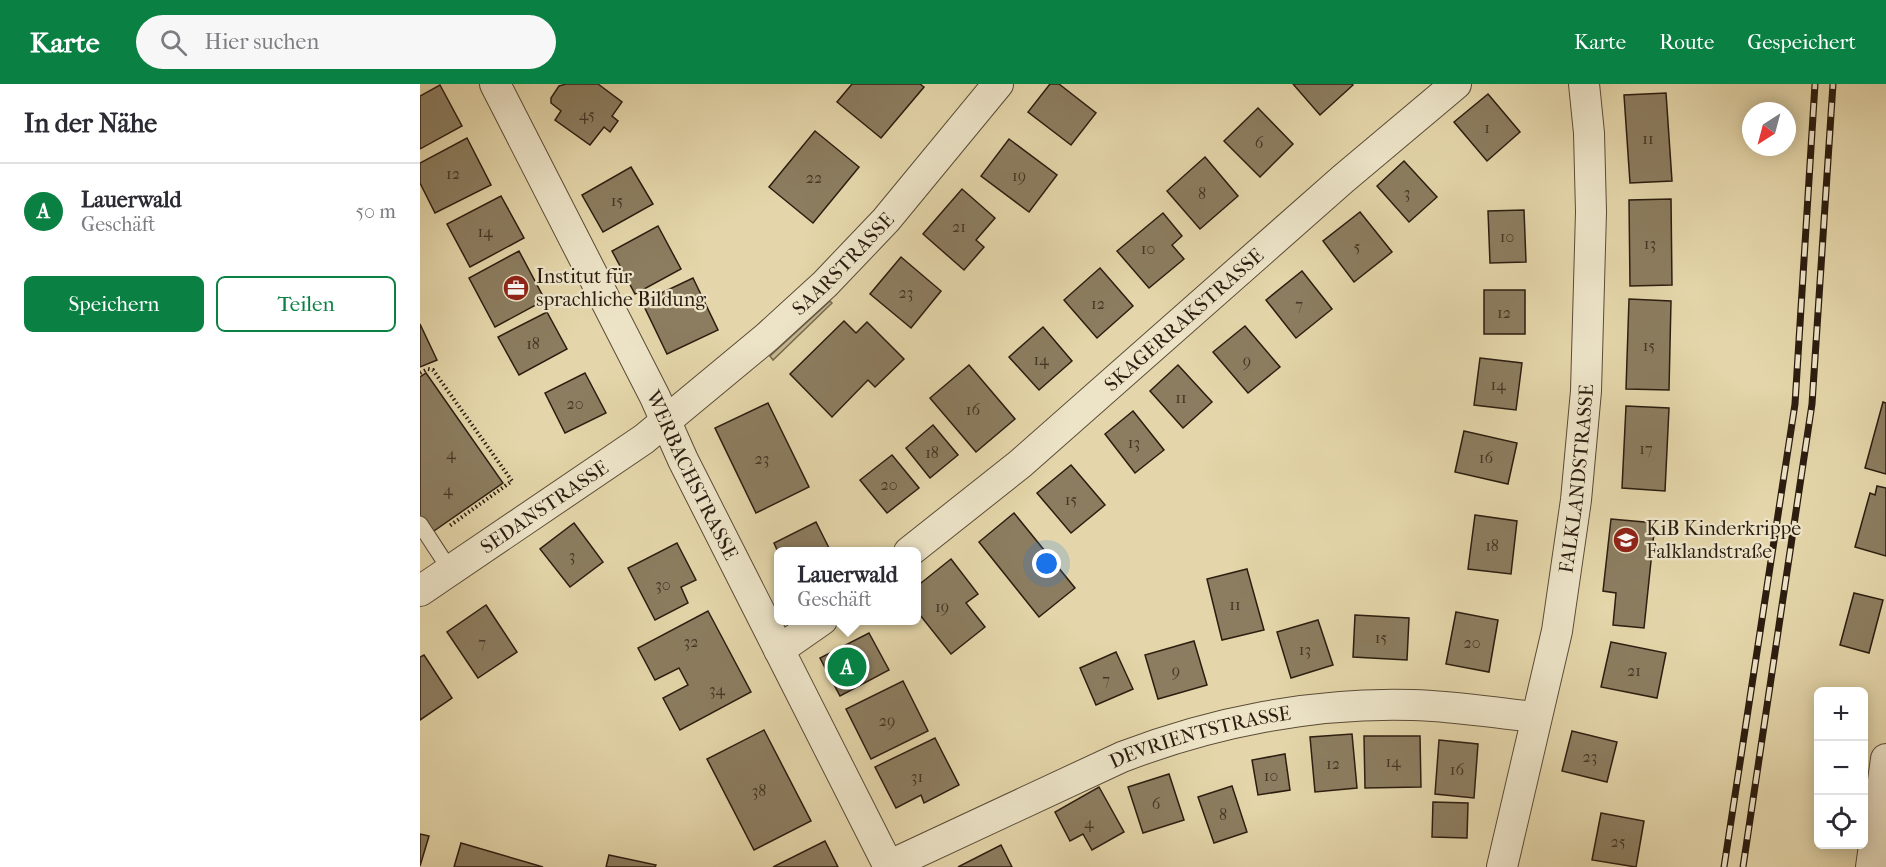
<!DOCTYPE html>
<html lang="de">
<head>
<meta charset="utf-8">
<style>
  body { margin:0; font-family:"IM FELL French Canon",serif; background:#f7f7f7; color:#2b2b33 }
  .controls { position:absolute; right:18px; bottom:18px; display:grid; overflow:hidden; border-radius:9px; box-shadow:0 3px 15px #0003 }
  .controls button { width:54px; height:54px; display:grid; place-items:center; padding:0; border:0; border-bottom:2px solid #e1e1e2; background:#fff; color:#2b2b33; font:30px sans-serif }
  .compass { position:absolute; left:1322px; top:18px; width:54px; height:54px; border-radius:50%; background:#fff; box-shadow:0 3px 15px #0003; rotate:216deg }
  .you { position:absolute; left:627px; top:480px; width:21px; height:21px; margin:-15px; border:4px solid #fff; border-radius:50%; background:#1a73e8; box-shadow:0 0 0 9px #1a73e833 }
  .badge { display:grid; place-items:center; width:39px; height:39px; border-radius:50%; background:#0b8043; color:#fff; font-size:20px; font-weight:700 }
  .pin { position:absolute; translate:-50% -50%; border:3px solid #fff; box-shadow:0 2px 6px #0006 }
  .popup { position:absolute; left:354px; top:463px; width:147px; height:78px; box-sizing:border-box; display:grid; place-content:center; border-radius:9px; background:#fff; filter:drop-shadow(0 2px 4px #0005); font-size:20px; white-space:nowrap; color:#7c7c81 }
  .popup b { font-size:22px; color:#2b2b33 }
  .popup::after { content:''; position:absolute; left:50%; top:100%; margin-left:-12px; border:12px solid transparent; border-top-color:#fff }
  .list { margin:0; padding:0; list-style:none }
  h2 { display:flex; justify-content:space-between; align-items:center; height:78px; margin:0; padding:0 24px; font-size:26px }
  h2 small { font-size:20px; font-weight:400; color:#7c7c81 }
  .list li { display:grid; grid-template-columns:39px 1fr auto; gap:18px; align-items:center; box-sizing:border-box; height:96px; padding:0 24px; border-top:2px solid #e1e1e2 }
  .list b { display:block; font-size:22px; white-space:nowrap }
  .list p { margin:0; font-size:20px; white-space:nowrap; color:#7c7c81 }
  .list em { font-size:20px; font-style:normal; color:#7c7c81 }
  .actions { display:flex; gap:12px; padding:18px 24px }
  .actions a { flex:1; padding:14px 0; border:2px solid #0b8043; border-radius:9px; text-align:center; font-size:21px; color:#0b8043 }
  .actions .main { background:#0b8043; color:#fff }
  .icon { flex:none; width:33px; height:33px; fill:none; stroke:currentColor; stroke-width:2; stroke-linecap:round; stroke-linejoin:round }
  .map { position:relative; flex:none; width:1466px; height:783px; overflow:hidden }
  header { display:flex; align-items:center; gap:36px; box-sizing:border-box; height:84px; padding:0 30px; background:#0b8043; color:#fff }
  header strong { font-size:28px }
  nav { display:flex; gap:33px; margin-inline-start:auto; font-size:21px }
  .search { width:420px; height:54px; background:#f7f7f7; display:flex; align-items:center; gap:15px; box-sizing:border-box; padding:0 21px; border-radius:33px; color:#7c7c81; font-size:22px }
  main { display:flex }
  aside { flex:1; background:#fff }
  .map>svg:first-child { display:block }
  .green { fill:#c5b790; stroke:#786a50; stroke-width:1.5 }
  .building { fill:#8c7d60; stroke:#2c1d10; stroke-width:1.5 }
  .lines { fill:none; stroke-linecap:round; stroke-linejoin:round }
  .lane-casing { stroke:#5a4b36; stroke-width:17 }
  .street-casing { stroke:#5a4b36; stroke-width:32 }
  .path { stroke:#2c1d10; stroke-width:4; stroke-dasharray:1.5 3; stroke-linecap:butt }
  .lane { stroke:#ede4c8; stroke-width:15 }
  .street { stroke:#ede4c8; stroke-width:30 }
  .rail-casing { stroke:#2c1d10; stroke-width:7 }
  .rail { stroke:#ede4c8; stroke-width:4.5; stroke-dasharray:14; stroke-linecap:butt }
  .labels { text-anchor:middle; stroke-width:4.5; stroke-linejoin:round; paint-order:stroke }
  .number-label { font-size:16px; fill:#443524 }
  .street-label { font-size:20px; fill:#2c1d10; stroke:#ede4c8 }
  .poi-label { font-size:20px; fill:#2c1d10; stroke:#ede4c8; text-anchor:start }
</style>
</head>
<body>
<header>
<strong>Karte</strong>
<div class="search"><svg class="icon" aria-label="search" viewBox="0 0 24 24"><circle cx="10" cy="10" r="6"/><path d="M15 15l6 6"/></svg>Hier suchen</div>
<nav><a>Karte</a><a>Route</a><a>Gespeichert</a></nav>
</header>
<main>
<aside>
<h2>In der Nähe<small></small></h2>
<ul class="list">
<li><span class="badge">A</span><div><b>Lauerwald</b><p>Geschäft</p></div><em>50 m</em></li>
</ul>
<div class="actions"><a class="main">Speichern</a><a>Teilen</a></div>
</aside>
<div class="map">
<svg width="1466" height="783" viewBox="0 0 1466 783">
  <rect width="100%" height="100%" fill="#e4d6aa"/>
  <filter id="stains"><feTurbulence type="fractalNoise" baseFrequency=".00333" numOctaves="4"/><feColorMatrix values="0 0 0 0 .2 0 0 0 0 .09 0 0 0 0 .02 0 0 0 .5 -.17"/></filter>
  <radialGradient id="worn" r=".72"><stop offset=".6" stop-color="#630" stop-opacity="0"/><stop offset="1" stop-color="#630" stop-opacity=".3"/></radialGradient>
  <path class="green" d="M410,217L412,219L353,276L350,272Z"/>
  <g class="building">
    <path d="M146,0H178L202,18L192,32L198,37L190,48L184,43L170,61L135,36L141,27L131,19V14L139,2Z"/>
    <path d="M432,0H500L504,3L461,54L417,18Z"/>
    <path d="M630,0H639L676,29L651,61L608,28Z"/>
    <path d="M873,0H932L933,1L900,31Z"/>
    <path d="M20,1L42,42L0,65V12Z"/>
    <path d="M1246,9L1252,97L1210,99L1204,11Z"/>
    <path d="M1068,10L1100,48L1067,77L1034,38Z"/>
    <path d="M838,24L873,60L840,93L804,57Z"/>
    <path d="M395,47L439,83L393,139L349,103Z"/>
    <path d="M47,54L71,101L15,129L0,99V79Z"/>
    <path d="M589,55L637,91L609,128L561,92Z"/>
    <path d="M785,73L818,112L780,145L747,107Z"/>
    <path d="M984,77L1017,113L989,138L957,102Z"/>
    <path d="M211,83L233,120L183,148L162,111Z"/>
    <path d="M542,105L575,134L556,156L564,163L544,186L503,150Z"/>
    <path d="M81,112L104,154L50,183L27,140Z"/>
    <path d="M1251,115L1252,201L1210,202L1209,116Z"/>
    <path d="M1104,126L1106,178L1070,179L1068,127Z"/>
    <path d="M940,128L972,168L934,198L903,157Z"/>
    <path d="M743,129L762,152L752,161L764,175L729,204L697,167Z"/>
    <path d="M238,142L261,185L215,210L192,167Z"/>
    <path d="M99,167L125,216L75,243L49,194Z"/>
    <path d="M481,173L521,207L491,244L450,210Z"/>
    <path d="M680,184L713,222L677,254L644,216Z"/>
    <path d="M882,187L912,225L876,254L846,216Z"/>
    <path d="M273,194L298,246L247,270L222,218Z"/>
    <rect x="1064" y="206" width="41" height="44"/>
    <path d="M1209,215L1251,217L1249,306L1206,305Z"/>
    <path d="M127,228L147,265L99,291L78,253Z"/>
    <path d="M424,237L436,249L447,238L484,275L455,303L448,296L412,333L370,290Z"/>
    <path d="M0,240L17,276L0,283Z"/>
    <path d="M825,242L860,283L828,309L793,268Z"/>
    <path d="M623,243L652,277L619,306L589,273Z"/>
    <path d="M1060,274L1102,279L1096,326L1054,321Z"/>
    <path d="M549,281L595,335L556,368L510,314Z"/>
    <path d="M758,281L792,318L763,344L730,307Z"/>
    <path d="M6,289L83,399L11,449L0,433V293Z"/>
    <path d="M165,289L186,329L145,349L125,309Z"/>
    <path d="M1463,318L1466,319V390L1445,384Z"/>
    <path d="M348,319L389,403L336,429L295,344Z"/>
    <path d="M1206,322L1249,324L1245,407L1202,404Z"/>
    <path d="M713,327L744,366L715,389L685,350Z"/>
    <path d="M513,341L538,371L510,394L486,364Z"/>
    <path d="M1044,347L1097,359L1088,400L1035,388Z"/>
    <path d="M472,371L499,404L467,429L440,396Z"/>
    <path d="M651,381L685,421L651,449L617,409Z"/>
    <path d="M1457,402L1466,404V472L1435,463L1450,409L1455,411Z"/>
    <path d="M594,429L655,504L619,533L559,458Z"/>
    <path d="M1055,431L1097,437L1091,490L1048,485Z"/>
    <path d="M1191,435L1235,439L1224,544L1193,541L1196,509L1183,507Z"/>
    <path d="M396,438L411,468H358L354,459Z"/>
    <path d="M154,439L183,478L150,503L120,465Z"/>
    <path d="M257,459L276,496L261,503L268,519L235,536L208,484Z"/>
    <path d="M531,475L558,510L546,519L565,543L531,570L496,526V503Z"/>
    <path d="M827,485L844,546L802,556L787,495Z"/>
    <path d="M1434,509L1463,516L1449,569L1420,561Z"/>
    <path d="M66,521L97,568L58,594L27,548Z"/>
    <path d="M288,527L331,608L260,646L243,614L268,601L259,584L235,596L218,564Z"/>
    <path d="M1036,528L1078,536L1069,588L1026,580Z"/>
    <path d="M935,531L989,534L987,576L933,573Z"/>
    <path d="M898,536L913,581L871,594L857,548Z"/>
    <path d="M449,549L469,586L420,612L400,574Z"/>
    <path d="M774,557L787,601L738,615L725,571Z"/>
    <path d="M1191,558L1246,569L1237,614L1181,603Z"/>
    <path d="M696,568L713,605L676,621L660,584Z"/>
    <path d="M4,571L32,614L0,636V573Z"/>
    <path d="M483,597L508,647L451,675L426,625Z"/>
    <path d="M344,646L391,737L334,766L287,675Z"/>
    <path d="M1152,647L1197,658L1187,698L1142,687Z"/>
    <path d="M932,650L937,704L895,708L890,653Z"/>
    <path d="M944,652H1000L1001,703L945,704Z"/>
    <path d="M515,654L539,701L504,719L501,711L476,724L455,683Z"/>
    <path d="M1019,656L1058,660L1054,714L1015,710Z"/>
    <path d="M865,670L870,706L838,711L832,676Z"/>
    <path d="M749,690L764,736L723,749L708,703Z"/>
    <path d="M812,702L827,748L794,759L778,713Z"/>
    <path d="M679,703L704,748L672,766L663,750L650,757L635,728Z"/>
    <path d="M1013,718L1048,719L1047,754L1012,753Z"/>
    <path d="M1181,729L1224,737L1216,783L1172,776Z"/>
    <path d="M0,750L9,752L0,782Z"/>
    <path d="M405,757L418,783H353Z"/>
    <path d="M41,759L123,783H34Z"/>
    <path d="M581,761L592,783H538Z"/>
    <path d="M189,771L236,781L235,783H186Z"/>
  </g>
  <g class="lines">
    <defs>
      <path id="lane" d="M0,440L30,486"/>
      <g id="street">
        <path id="s1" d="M75,0L235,313L263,376L469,783"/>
        <path id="s2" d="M489,468L600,380L923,95L1036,0"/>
        <path id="s3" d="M0,507L224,355L347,253L405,200L466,136L578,0"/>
        <path d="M359,566L402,536"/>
        <path id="s4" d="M468,782L702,673C793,638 894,618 993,621C1034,622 1075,629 1115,633"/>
        <path id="s5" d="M1082,783L1137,547L1156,416L1166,307L1171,128L1169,49L1164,0"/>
        <path d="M1451,783L1466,675"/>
      </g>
    </defs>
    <use href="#lane" class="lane-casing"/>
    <use href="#street" class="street-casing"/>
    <path class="path" d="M0,289L8,285L13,286L92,397L28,443"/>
    <use href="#lane" class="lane"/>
    <use href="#street" class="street"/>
    <defs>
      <g id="rail">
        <path d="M1304,783L1375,320L1395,0"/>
        <path d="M1323,783L1392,320L1413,0"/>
      </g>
    </defs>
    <use href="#rail" class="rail-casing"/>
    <use href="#rail" class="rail"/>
  </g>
  <defs>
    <symbol id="office-disc" viewBox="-11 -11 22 22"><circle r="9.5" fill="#8f2418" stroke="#ede4c8"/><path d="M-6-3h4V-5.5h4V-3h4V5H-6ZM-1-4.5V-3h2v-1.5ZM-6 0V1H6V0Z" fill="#fff"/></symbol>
    <symbol id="school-disc" viewBox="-11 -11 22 22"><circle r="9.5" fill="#8f2418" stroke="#ede4c8"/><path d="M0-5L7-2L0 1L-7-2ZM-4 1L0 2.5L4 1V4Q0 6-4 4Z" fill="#fff"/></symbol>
  </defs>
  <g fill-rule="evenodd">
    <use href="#office-disc" x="81" y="189" width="30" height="30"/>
    <use href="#school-disc" x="1191" y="441" width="30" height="30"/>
  </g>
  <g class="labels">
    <g class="number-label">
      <text x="167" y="36">45</text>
      <text x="1067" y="49">1</text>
      <text x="1228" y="60">11</text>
      <text x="839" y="64">6</text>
      <text x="33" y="95">12</text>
      <text x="599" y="97">19</text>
      <text x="394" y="99">22</text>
      <text x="987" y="114">3</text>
      <text x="782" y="115">8</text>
      <text x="197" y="122">15</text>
      <text x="539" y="148">21</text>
      <text x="65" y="153">14</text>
      <text x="1087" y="158">10</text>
      <text x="1230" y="165">13</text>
      <text x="937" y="168">5</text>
      <text x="728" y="170">10</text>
      <text x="486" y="214">23</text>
      <text x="678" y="225">12</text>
      <text x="879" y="226">7</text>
      <text x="1084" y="234">12</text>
      <text x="113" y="265">18</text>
      <text x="1229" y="267">15</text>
      <text x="621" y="281">14</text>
      <text x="827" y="282">9</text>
      <text x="1078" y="306">14</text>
      <text x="761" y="319">11</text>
      <text x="155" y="325">20</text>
      <text x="553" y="331">16</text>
      <text x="714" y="364">13</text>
      <text x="1226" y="370">17</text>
      <text x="512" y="374">18</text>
      <text x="31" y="375">4</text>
      <text x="1066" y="379">16</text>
      <text x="342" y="380">23</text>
      <text x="469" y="406">20</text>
      <text x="28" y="411">4</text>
      <text x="651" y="421">15</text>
      <text x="1072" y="467">18</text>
      <text x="152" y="477">3</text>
      <text x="243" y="506">30</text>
      <text x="815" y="526">11</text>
      <text x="522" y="528">19</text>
      <text x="961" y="559">15</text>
      <text x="271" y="563">32</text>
      <text x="62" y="564">7</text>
      <text x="1052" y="564">20</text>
      <text x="885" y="571">13</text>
      <text x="756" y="592">9</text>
      <text x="1214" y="592">21</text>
      <text x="686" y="601">7</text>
      <text x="297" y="611">34</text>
      <text x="467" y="642">29</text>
      <text x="1170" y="678">23</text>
      <text x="973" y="683">14</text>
      <text x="913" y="685">12</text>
      <text x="1037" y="691">16</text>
      <text x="851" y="697">10</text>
      <text x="497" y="698">31</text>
      <text x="339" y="712">38</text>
      <text x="736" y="725">6</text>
      <text x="803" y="736">8</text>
      <text x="669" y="744">4</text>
      <text x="1198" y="763">25</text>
    </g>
    <g class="street-label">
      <text dy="7" stroke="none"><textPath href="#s3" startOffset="536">SAARSTRASSE</textPath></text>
      <text dy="7" stroke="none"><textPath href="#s2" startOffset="360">SKAGERRAKSTRASSE</textPath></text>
      <text dy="7" stroke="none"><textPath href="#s1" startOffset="438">WERBACHSTRASSE</textPath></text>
      <text dy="7" stroke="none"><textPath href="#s5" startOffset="396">FALKLANDSTRASSE</textPath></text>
      <text dy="7" stroke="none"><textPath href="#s3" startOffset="150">SEDANSTRASSE</textPath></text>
      <text dy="7" stroke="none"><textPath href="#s4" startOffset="339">DEVRIENTSTRASSE</textPath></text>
    </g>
    <g class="poi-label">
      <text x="116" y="199">Institut für<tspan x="116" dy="23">sprachliche Bildung</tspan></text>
      <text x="1226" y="451">KiB Kinderkrippe<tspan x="1226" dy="23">Falklandstraße</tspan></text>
    </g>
  </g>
  <rect width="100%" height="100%" filter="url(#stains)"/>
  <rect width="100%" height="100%" fill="url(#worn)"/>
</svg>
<div class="controls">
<button>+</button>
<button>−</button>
<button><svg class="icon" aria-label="locate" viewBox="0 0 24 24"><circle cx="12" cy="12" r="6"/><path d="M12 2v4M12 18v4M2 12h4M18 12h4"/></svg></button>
</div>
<svg class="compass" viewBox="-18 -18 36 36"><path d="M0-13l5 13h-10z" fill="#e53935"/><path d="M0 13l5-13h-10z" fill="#7c7c81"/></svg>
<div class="you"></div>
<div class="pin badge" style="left:427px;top:583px">A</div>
<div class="popup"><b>Lauerwald</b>Geschäft</div>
</div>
</main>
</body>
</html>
